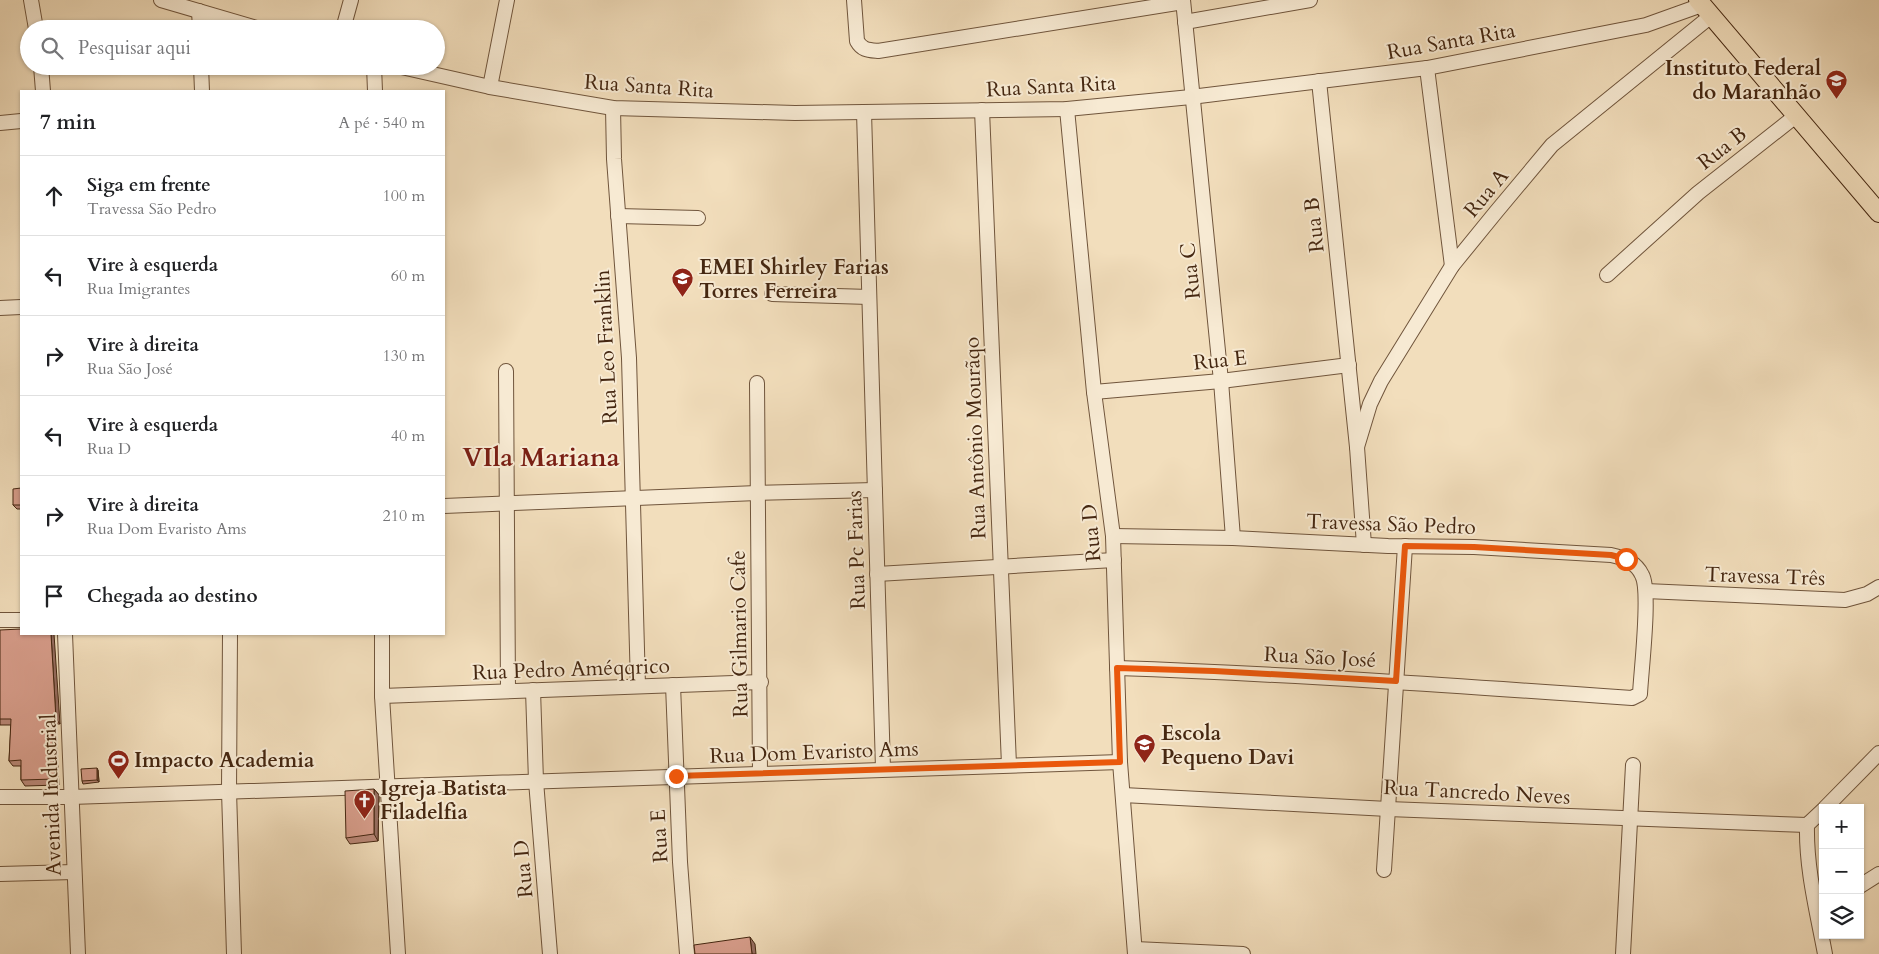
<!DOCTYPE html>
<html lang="pt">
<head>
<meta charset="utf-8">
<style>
  body { margin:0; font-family:Cardo,serif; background:#f6f6f6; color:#202124 }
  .controls { position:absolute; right:15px; bottom:15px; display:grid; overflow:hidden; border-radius:0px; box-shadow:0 1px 4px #0004 }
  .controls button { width:45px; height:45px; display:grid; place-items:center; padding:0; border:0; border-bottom:1px solid #e0e0e0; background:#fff; color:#202124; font:25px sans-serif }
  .stop { position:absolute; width:15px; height:15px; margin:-11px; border:4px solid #ea580c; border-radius:50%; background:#fff }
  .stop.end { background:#ea580c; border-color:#fff; box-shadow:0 1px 5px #0008 }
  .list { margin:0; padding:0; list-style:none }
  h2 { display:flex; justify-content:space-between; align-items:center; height:65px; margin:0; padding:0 20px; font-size:21px }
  h2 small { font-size:16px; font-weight:400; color:#757577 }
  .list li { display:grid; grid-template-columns:32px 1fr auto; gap:15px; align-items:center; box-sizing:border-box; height:80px; padding:0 20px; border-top:1px solid #e0e0e0 }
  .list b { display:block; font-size:19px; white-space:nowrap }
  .list p { margin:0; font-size:16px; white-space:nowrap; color:#757577 }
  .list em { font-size:16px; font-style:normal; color:#757577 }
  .icon { flex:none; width:28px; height:28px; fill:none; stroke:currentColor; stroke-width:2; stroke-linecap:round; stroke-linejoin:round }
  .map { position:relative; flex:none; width:1879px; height:954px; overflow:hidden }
  .search { position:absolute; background:#fff; box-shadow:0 1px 4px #0004; left:20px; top:20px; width:425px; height:55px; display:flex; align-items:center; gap:12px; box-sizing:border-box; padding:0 18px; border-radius:28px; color:#757577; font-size:19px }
  .panel { position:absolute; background:#fff; box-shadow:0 1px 4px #0004; left:20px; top:90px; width:425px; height:545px; border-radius:0px }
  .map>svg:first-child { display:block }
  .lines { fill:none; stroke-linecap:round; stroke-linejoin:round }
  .minor-casing { stroke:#70553c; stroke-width:16 }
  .major-casing { stroke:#452711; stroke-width:20 }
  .minor { stroke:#f7ead3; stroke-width:14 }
  .major { stroke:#f2debc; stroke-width:18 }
  .wall { fill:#ba8878; stroke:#452711 }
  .shaded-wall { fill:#976f62; stroke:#452711 }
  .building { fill:#d89e8c; stroke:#452711 }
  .route { stroke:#ea580c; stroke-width:6 }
  .labels { text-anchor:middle; stroke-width:4; stroke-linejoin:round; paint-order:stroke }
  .street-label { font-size:21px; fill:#452711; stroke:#f7ead3 }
  .poi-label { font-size:21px; font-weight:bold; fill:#452711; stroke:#f7ead3; text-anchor:start }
  .district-label { font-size:26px; font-weight:bold; fill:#7a1f14; stroke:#f7ead3 }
</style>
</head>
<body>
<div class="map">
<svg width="1879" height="954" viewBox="0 0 1879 954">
  <rect width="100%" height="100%" fill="#f2debc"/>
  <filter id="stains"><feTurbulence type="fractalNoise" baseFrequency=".004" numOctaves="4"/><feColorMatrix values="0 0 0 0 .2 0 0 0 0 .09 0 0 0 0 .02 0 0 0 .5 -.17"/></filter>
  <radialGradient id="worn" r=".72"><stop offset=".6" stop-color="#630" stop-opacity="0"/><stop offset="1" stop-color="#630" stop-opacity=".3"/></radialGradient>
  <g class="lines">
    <defs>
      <g id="minor">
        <path d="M31,0L36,29"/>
        <path d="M161,0L260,29"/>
        <path d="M854,0L857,41C862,50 868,50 878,51L1183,2"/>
        <path d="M1183,0L1221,381L1233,538"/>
        <path d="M199,11L200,29"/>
        <path d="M1185,22L1310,0"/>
        <path d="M343,29L351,0"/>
        <path d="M41,66L43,91"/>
        <path d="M201,66L202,91"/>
        <path d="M374,66L375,91"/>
        <path d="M397,66L490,87L613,108L795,113L1067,109L1191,97L1427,68L1646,25L1702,5"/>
        <path d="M1427,68L1452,266"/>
        <path d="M1319,81L1357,447L1364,545"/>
        <path d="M490,87L507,0"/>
        <path d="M613,108L614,159L629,358L638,686"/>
        <path d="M1067,109L1094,392L1113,536L1120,762L1135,954"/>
        <path d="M982,110L1009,765"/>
        <path d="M864,112L883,769"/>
        <path d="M0,123L21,121"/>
        <path d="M618,216L698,218"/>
        <path d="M1607,275L1698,193L1797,115"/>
        <path d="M772,294L869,297"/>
        <path d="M0,308L21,307"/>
        <path d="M506,371L508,691"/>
        <path d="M757,383L760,774"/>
        <path d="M1094,392L1221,381L1349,365"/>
        <path d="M1357,447L1370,404L1381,381L1452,266L1496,212L1552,145L1711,16"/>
        <path d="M444,506L757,493L875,490"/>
        <path d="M1113,536L1233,538L1388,546L1474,547L1611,555C1624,558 1636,562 1642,575C1651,591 1641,671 1640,694L1632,698C1461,686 1289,674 1117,668"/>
        <path d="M877,574L1114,560"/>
        <path d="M1646,591L1845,600L1867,594L1879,587"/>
        <path d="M0,620H21"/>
        <path d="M65,634L78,954"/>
        <path d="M230,634L229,791L234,954"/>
        <path d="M382,634V696L398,954"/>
        <path d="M673,685L680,862L687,954"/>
        <path d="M533,690L536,781L550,954"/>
        <path d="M382,696L761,682"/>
        <path d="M1123,795L1388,809L1807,825L1823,810"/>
        <path d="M0,797H71L1120,762"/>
        <path d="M1825,808L1879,753"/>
        <path d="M1807,825C1806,869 1817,911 1825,954"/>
        <path d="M1384,870L1405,546"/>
        <path d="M0,874L74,872"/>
        <path d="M1860,886L1879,874"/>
        <path d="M1135,949L1243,954"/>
        <path d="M1623,954L1633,765"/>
      </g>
      <path id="major" d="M1698,0L1879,213"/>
    </defs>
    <use href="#minor" class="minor-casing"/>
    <use href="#major" class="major-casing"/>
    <use href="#minor" class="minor"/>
    <use href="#major" class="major"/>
  </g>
  <g class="wall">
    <path d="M21,488V509H17L13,505Z"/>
    <path d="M0,630L60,724H56V740L59,785L25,786L21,780V766H13L9,761L11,725H0Z"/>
    <path d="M98,770L99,782L83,784L82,781Z"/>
    <path d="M374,789L379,795L378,841L350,844L346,838Z"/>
  </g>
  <g class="shaded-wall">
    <path d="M51,634H54L60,724L56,719Z"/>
    <path d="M52,719L56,724V740L59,785L55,779L52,734Z"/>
    <path d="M97,768L98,770L99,782L97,780Z"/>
    <path d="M374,789L379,795L378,841L374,834Z"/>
    <path d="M750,937L755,944L756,954H752Z"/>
  </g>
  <g class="building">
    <path d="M21,488V505H13V489Z"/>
    <path d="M21,629V634H51L56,719H52V734L55,779L21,780V760L9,761L11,719H0V630Z"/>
    <path d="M97,768V780L82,781L81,769Z"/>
    <path d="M374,789V834L346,838L345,791Z"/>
    <path d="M750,937L752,954H695L694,945Z"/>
  </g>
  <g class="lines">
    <path class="route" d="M676,776L1120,762L1117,668L1214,671L1396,681L1405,546L1474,547L1611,555L1626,559"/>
  </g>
  <defs>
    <symbol id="university-pin" viewBox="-11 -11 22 30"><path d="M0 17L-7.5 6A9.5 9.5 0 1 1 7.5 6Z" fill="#8f2418" stroke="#f7ead3"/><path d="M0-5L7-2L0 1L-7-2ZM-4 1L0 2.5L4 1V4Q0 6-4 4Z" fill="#fff"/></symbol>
    <symbol id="school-pin" viewBox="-11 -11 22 30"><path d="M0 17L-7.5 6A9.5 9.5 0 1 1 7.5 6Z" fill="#8f2418" stroke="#f7ead3"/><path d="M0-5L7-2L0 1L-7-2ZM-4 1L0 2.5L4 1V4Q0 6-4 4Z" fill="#fff"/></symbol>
    <symbol id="stadium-pin" viewBox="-11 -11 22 30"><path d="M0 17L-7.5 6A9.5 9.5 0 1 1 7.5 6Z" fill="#8f2418" stroke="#f7ead3"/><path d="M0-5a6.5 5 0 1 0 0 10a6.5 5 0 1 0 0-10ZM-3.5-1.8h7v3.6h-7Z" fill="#fff"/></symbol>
    <symbol id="church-pin" viewBox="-11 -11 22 30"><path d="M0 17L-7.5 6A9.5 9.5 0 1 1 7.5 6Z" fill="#8f2418" stroke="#f7ead3"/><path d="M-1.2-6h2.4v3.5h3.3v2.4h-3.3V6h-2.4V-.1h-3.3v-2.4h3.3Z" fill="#fff"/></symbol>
  </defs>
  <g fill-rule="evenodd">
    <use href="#university-pin" x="1824" y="68" width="25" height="34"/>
    <use href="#school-pin" x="670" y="266" width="25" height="34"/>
    <use href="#school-pin" x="1132" y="732" width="25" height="34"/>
    <use href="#stadium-pin" x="106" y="748" width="25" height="34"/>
    <use href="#church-pin" x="352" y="788" width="25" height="34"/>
  </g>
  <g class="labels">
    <g class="street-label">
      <text transform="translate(1451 41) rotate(-10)" y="7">Rua Santa Rita</text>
      <text transform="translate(649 86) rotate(4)" y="7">Rua Santa Rita</text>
      <text transform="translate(1051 86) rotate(-3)" y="7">Rua Santa Rita</text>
      <text transform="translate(1722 148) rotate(-38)" y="7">Rua B</text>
      <text transform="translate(1486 193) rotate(-50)" y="7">Rua A</text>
      <text transform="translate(1314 225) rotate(-96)" y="7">Rua B</text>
      <text transform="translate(1190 271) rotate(-96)" y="7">Rua C</text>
      <text transform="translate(606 347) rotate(-93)" y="7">Rua Leo Franklin</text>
      <text transform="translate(1220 360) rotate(-6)" y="7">Rua E</text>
      <text transform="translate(975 438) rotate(-92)" y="7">Rua Antônio Mourãqo</text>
      <text transform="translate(1391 524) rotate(2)" y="7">Travessa São Pedro</text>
      <text transform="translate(1091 533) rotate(-95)" y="7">Rua D</text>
      <text transform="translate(856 550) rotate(-92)" y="7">Rua Pc Farias</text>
      <text transform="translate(1765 576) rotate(2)" y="7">Travessa Três</text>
      <text transform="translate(739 634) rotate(-91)" y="7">Rua Gilmario Cafe</text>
      <text transform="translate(1320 657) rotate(3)" y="7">Rua São José</text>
      <text transform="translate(571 669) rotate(-2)" y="7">Rua Pedro Améqqrico</text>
      <text transform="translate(814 752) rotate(-2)" y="7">Rua Dom Evaristo Ams</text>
      <text transform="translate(1477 792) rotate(3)" y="7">Rua Tancredo Neves</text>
      <text transform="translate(51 795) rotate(-92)" y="7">Avenida Industrial</text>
      <text transform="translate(659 836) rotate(-93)" y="7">Rua E</text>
      <text transform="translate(523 869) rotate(-95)" y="7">Rua D</text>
    </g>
    <g class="poi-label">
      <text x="1821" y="75" text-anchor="end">Instituto Federal<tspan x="1821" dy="24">do Maranhão</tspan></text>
      <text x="699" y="274">EMEI Shirley Farias<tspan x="699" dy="24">Torres Ferreira</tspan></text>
      <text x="1161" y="740">Escola<tspan x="1161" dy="24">Pequeno Davi</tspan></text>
      <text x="134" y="767">Impacto Academia</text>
      <text x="380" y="795">Igreja Batista<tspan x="380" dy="24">Filadelfia</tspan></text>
    </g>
    <g class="district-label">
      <text x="541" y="466">VIla Mariana</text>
    </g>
  </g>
  <rect width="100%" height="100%" filter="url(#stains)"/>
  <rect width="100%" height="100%" fill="url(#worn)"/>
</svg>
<div class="controls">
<button>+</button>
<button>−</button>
<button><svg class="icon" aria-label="layers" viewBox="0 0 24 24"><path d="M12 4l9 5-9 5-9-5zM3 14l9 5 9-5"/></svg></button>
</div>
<div class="stop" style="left:1626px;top:559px"></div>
<div class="stop end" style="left:676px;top:776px"></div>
<div class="search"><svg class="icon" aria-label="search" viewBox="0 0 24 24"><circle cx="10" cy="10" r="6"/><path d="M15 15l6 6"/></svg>Pesquisar aqui</div>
<section class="panel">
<h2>7 min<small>A pé · 540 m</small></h2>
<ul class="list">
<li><svg class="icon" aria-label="ahead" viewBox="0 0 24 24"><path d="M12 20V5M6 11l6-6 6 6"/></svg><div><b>Siga em frente</b><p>Travessa São Pedro</p></div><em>100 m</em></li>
<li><svg class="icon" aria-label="left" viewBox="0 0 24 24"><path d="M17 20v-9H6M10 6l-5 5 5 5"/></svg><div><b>Vire à esquerda</b><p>Rua Imigrantes</p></div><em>60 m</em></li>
<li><svg class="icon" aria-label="right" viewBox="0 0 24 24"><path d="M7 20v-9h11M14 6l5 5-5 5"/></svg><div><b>Vire à direita</b><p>Rua São José</p></div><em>130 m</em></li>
<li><svg class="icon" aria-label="left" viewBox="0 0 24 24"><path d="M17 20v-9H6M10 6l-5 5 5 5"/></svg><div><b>Vire à esquerda</b><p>Rua D</p></div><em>40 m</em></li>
<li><svg class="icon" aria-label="right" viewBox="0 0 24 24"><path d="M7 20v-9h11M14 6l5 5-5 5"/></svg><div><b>Vire à direita</b><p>Rua Dom Evaristo Ams</p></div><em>210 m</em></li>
<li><svg class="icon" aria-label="arrive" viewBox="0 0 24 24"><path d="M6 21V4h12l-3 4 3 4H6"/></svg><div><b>Chegada ao destino</b></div></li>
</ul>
</section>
</div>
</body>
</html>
